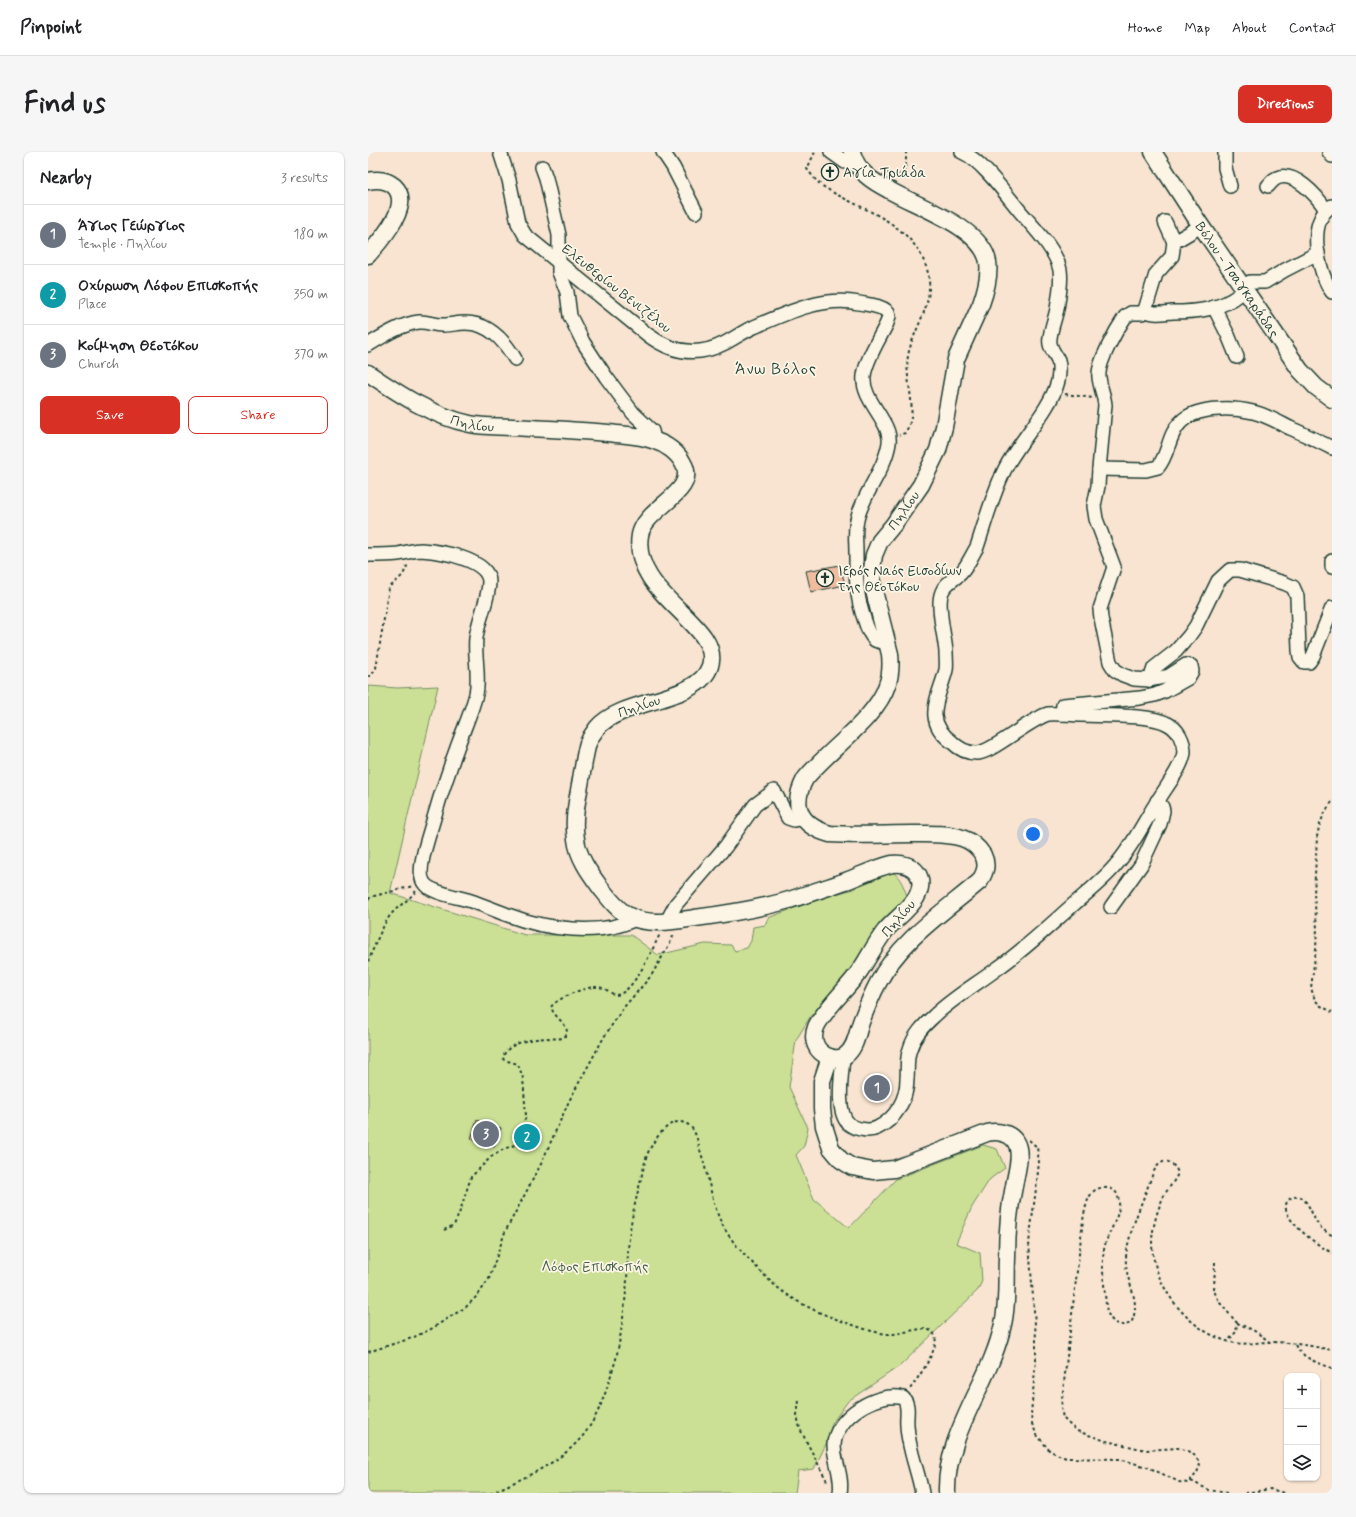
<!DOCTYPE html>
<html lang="en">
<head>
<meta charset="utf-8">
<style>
  body { margin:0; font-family:Mynerve,sans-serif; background:#f6f6f6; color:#202124 }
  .controls { position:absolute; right:12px; bottom:12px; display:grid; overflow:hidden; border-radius:8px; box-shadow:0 1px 3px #0004 }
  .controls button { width:36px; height:36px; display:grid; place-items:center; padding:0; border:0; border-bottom:1px solid #e0e0e0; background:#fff; color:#202124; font:20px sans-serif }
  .you { position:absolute; left:665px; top:682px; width:14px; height:14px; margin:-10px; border:3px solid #fff; border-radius:50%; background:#1a73e8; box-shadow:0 0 0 6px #1a73e833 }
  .badge { display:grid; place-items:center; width:26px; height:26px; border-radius:50%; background:#d93025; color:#fff; font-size:13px; font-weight:700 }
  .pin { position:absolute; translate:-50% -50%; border:2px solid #fff; box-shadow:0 1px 4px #0006 }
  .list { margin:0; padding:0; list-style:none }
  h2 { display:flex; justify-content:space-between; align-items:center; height:52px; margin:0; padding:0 16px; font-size:17px }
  h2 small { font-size:13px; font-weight:400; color:#757577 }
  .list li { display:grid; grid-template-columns:26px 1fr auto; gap:12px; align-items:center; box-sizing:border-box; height:60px; padding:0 16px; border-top:1px solid #e0e0e0 }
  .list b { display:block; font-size:15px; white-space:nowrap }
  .list p { margin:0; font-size:13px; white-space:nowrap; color:#757577 }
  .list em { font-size:13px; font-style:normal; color:#757577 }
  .actions { display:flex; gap:8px; padding:12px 16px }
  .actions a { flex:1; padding:9px 0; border:1px solid #d93025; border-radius:8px; text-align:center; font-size:14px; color:#d93025 }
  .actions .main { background:#d93025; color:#fff }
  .icon { flex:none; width:22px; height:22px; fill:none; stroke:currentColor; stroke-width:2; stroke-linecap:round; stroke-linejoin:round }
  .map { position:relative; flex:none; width:964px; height:1341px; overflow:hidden; border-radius:8px }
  header { display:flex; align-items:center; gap:24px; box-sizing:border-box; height:56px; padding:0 20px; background:#fff; border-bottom:1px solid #e0e0e0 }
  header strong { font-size:19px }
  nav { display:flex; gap:22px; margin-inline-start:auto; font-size:14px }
  .intro { display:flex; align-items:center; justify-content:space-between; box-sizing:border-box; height:96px; padding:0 24px }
  h1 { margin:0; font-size:28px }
  .button { padding:10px 18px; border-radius:8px; background:#d93025; color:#fff; font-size:14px; font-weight:700 }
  main { display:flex; gap:24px; padding:0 24px }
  aside { flex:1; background:#fff; border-radius:8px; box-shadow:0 1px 3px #0004 }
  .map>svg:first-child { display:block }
  .green { fill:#cbe095; stroke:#758e64 }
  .building { fill:#efbca0; stroke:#1f3d34 }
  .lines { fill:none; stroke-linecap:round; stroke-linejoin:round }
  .minor-casing { stroke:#1f3d34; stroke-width:16 }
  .major-casing { stroke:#1f3d34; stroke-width:19 }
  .path { stroke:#1f3d34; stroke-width:2; stroke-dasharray:3 3; stroke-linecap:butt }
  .minor { stroke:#fcf5e5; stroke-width:13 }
  .major { stroke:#fcf5e5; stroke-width:16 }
  .labels { text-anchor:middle; stroke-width:3.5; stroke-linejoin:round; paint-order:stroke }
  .poi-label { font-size:14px; fill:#1f3d34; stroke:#fcf5e5; text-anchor:start }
  .street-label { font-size:14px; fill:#1f3d34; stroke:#fcf5e5 }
  .park-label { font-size:14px; fill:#415e47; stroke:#fcf5e5 }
  .quarter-label { font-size:16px; letter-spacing:1px; fill:#1f3d34; stroke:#fcf5e5 }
</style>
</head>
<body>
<header>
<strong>Pinpoint</strong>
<nav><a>Home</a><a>Map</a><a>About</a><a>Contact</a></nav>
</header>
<div class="intro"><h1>Find us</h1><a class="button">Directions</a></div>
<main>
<aside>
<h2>Nearby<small>3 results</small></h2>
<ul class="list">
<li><span class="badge" style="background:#6b7280">1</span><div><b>Άγιος Γεώργιος</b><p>Temple · Πηλίου</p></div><em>180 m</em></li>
<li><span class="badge" style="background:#0f9aa8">2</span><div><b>Οχύρωση Λόφου Επισκοπής</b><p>Place</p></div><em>350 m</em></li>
<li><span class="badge" style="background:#6b7280">3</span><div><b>Κοίμηση Θεοτόκου</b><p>Church</p></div><em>370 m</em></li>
</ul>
<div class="actions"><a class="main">Save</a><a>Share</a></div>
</aside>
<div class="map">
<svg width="964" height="1341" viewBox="0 0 964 1341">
  <rect width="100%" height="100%" fill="#f8e4d0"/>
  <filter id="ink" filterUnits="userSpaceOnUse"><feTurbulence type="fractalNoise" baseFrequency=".025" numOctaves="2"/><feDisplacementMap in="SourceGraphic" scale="8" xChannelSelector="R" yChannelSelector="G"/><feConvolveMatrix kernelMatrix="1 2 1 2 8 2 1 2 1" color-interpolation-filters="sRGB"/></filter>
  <g filter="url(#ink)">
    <path class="green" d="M0,534L30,536L70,534L22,741L157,783H263L290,803L337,792L363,793L367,799L379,796L383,789L385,775L397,773L400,766L456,745L486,737L499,726L521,718C532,723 535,733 539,744L507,780L488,812L442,865L428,888L421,935L440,976L436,994L428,1003L446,1047L481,1076L528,1027L615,993L629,997L637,1016L622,1027L604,1055L588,1091L612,1101L614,1129L610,1138L533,1213L480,1249L464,1271L458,1292L446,1317L430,1319L427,1341H0Z"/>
    <g class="building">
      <path d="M472,413L477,433L443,440L438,419Z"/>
      <path d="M109,968L133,976L126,995L103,987Z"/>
    </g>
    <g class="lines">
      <defs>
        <g id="minor">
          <path d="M132,0L141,28L150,71L157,83L280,183C304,201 330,205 357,191C367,186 376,179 386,175C420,160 455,144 491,151C501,153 512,153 520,160L521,164L519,171C512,186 498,207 496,224C493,248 524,270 521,291C517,317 497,339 490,364C486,376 488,388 488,400C488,425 488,446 497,469C499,476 502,483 507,488C511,490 515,490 519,490"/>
          <path d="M295,0L305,15L328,60"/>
          <path d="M463,0L477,10L488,12"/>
          <path d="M857,0V16L862,34"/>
          <path d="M961,0L964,4"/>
          <path d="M174,15L178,26L191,83V120L199,140L202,164L215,190L238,225L265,261L284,279L286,288"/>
          <path d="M900,34C902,32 904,29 907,27C925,16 950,45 958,58"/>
          <path d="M964,54C938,68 950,121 964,140"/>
          <path d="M797,70L806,90"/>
          <path d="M846,155L860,183L869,205"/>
          <path d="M777,158C785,163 795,161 804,160C827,160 853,158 872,142C875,138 878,134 882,130H897L917,118L950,101"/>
          <path d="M0,193C15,184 33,172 51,170C59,169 67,174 75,173C83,173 90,171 97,171C121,171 136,188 147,207"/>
          <path d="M731,317L778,318L790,315C801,302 800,283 812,271C827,254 865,255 885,260C898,263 910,270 922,276C936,282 950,289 964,296"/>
          <path d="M0,403C10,403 20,403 30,402C38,401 45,398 53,398C71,399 121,407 121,430C121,447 110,468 108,486C106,505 112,523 108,542C104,559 96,576 90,593C79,623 69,654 60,686C57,696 49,722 56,731C63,742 94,745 106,750C117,754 129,759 140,763C176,777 233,785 267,767"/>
          <path d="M964,409V415"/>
          <path d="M782,528L786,516L808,499L821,484L828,474L850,429L862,418H872L916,431L925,435L929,444L931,498L932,505L936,510H941L945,504L964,456"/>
          <path d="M694,562L695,553L772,546L787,543L797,539L820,526L824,519L823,514L818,513L801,524L782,528L766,527L755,523L747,518L742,510L733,466L732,457L746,415L728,367L726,354L730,334L731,317L737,253C736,243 732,235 731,225C729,211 749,177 757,165L763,161H774L777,158L788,122L804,104L806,90L833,74"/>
          <path d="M743,755L773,713L792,672L795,659L794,655L789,649"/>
          <path d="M299,769L308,752L358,694L387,653L406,639L420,666L426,668L435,666"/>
          <path d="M475,905C474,921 467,960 481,972C487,977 501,980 509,976C528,967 539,947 539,927C540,917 538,907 542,897C546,883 556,873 566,864C586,845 609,832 630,816C657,797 681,774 706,752C720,740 735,728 747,714C766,693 776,669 791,647C798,635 815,614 816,600C816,589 810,577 800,572C783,562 735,564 714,563C702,563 691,561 680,562C660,568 623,602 608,601C599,601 590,596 584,590C554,568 571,546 578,518C579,513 578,506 578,500C577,485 568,453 574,440C577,431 587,427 593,421C600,413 604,403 609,395C618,368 625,340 638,315C652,288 683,257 690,229C691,223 692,215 690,208C687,201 680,195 682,186C683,176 687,167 689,157C691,144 694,130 692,118C688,97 664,74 651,58C637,41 613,8 594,0"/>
          <path d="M472,1341C475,1324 466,1309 466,1293C467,1265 509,1239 535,1246C542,1253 538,1264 539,1273C540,1297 550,1318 554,1341"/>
        </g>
        <g id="major">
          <path id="s1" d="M785,0L833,74L932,218L948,235L964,247"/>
          <path d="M0,29C9,27 19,28 26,34C46,53 12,89 0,103"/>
          <path id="s2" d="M0,221C31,242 64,264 102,272C115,275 130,274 144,275C176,277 208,278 240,281C255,283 273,283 287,289C298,292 310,301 315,311C332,340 277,355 272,383C262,443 355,472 342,514C330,551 254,546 229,576C225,581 222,586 220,591C217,601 216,611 214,621C211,642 204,665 208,687C210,705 221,720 232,735C240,745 249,758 261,764C280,774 307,769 327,766C358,762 391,757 421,748C440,742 460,735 478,729C494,723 508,716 524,712C546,710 560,725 548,746C540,759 526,768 517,779C507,792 500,807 491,820C480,836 455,859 448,875C443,888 448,900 461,905C467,907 473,907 478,903C488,895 489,881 493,870C498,857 503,844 510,831C532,788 576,760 612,729C617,720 620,713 615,703C610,695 603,689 594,686C579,681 561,682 545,682C518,682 490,684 462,682C433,674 422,655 437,627C459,599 509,566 519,533C523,523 523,512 522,502L504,431V418L506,403L512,389L526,372L553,333L570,298L576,275L588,207L613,152C618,138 622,124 620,110C614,75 548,54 521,38C504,29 489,20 484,0"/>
          <path d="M462,905L454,929V957L456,974L463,996L473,1008L484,1015L505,1019L526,1017L619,981C628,979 641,980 647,989C655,1001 648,1021 646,1034C641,1057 639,1082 639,1106C638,1128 640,1151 635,1172C623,1230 577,1280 579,1341"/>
        </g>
      </defs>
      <use href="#minor" class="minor-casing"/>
      <use href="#major" class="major-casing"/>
      <g class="path">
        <path d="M447,0L439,17C443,22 448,29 453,33C487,56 532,65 553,103C558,113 562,123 561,135C561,159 544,181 540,204C536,230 552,259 537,281L531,283"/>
        <path d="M519,21L531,23L535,21L538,14V0"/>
        <path d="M697,242L725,246"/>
        <path d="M0,524H3L8,516L21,436L35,423L39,414V412"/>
        <path d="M964,650C956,660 951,672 949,685L946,742L949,776L948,797L943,836L947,848L953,854L964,860"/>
        <path d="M0,747L6,744L45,734"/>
        <path d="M0,810C6,795 12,779 21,765C28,755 40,749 48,739"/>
        <path d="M661,988L669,995L671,1010L669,1029L661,1091L668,1186V1207L663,1262L664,1272L669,1283L682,1299L698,1306L752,1307L782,1316L811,1330L820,1331L829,1321L832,1312L828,1305L823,1300L810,1296L778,1298L738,1289L709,1279L702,1273L695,1266L693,1256L715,1068C718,1054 720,1033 739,1036C745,1036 749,1040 750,1045C755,1061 741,1078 737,1093C732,1112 737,1135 738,1154C740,1168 749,1177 763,1171C774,1150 759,1133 758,1112C756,1089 777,1044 785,1021C788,1015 791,1011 798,1009C804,1011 808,1015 810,1021C807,1029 801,1035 797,1042C791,1053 787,1067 785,1079C777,1127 821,1183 867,1191C878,1193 890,1190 901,1190C921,1190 944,1194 964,1198"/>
        <path d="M76,1078L86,1073L91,1062L103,1025L123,1005L136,997L149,992L158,964L155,926L150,912L136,908L135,906C138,890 165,887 178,886C186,886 194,889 199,882C200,871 186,866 183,855C189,846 219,834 229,835C236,835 241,840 247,843C264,844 285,796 292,782"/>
        <path d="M964,1083C942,1073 947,1056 933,1045C928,1044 922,1045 919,1050C910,1066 952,1095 964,1101"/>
        <path d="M847,1110L846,1139L852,1151L869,1171L868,1180L860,1189"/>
        <path d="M869,1171L885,1178L901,1189"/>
        <path d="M927,1193C934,1206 950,1211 964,1216"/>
        <path d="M0,1200L44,1186L63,1177L98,1155L110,1143L121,1127L137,1080L173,1012L201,949L236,885L256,855L283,824L301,793L306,782"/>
        <path d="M431,1249L429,1263L432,1277L460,1331"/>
        <path d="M823,1329L841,1338L859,1341"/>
        <path d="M123,1341C155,1326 189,1313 213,1286C229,1267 236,1246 243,1223C245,1216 248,1209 249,1202C253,1182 256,1161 258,1140C260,1123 259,1105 261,1087C263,1064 270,1041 275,1018C277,1011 278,1003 282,997C286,988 296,975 305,971C311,969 317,970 322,974C328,980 330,990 332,998C340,1021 344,1054 355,1074C366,1094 383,1109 398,1125C422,1149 450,1161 482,1172C494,1176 507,1181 520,1182C533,1184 558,1170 566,1182C574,1194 549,1227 542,1237"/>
        <path d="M877,1341L902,1337L916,1341"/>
      </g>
      <use href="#minor" class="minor"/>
      <use href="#major" class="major"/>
    </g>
  </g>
  <defs>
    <symbol id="church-ring" viewBox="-11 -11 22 22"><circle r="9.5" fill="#fcf5e5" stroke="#1f3d34" stroke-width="1.5"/><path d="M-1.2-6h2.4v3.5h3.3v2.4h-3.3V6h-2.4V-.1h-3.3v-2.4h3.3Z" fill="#1f3d34"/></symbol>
  </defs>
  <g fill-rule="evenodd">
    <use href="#church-ring" x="452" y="10" width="20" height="20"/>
    <use href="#church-ring" x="447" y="416" width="20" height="20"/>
  </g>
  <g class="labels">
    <g class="poi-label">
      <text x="475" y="25">Αγία Τριάδα</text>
      <text x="470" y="423">Ιερός Ναός Εισοδίων<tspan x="470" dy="16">της Θεοτόκου</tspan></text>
    </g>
    <g class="street-label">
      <text dy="5" stroke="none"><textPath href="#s1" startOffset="153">Βόλου - Τσαγκαράδας</textPath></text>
      <text transform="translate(249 136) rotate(38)" y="5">Ελευθερίου Βενιζέλου</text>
      <text dy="5" stroke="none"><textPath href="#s2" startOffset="117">Πηλίου</textPath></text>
      <text dy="5" stroke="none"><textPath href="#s2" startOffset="2268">Πηλίου</textPath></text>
      <text transform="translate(271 554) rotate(-19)" y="5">Πηλίου</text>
      <text transform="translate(530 766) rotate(-49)" y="5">Πηλίου</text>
    </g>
    <g class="park-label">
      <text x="227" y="1119">Λόφος Επισκοπής</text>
    </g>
    <g class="quarter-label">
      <text x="408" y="222">Άνω Βόλος</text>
    </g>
  </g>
</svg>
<div class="controls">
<button>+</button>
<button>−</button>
<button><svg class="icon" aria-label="layers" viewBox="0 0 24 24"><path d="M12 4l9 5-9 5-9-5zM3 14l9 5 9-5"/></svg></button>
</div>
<div class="you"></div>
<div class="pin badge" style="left:509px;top:936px;background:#6b7280">1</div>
<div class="pin badge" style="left:159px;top:985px;background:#0f9aa8">2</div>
<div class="pin badge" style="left:118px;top:982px;background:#6b7280">3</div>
</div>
</main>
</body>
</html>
